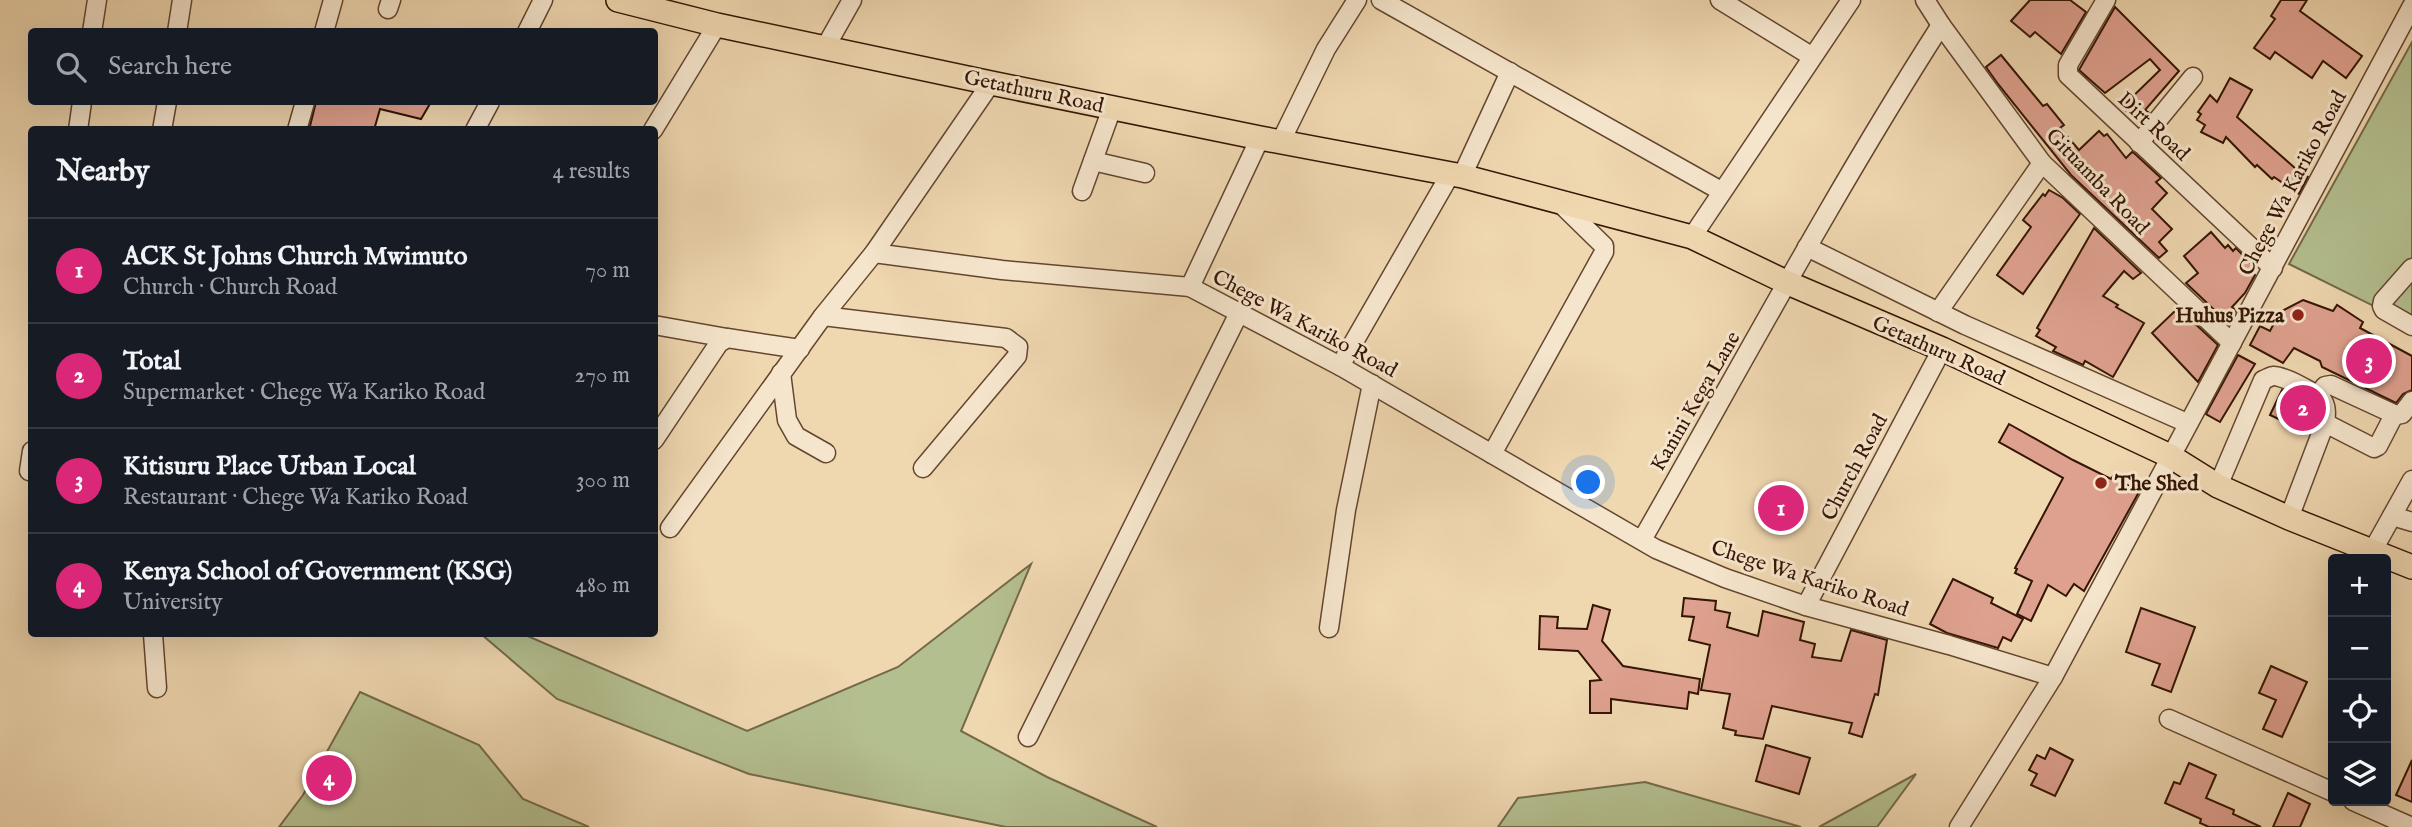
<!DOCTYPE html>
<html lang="en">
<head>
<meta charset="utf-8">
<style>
  body { margin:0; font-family:"IM FELL English",serif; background:#242831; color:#f1f3f6 }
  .controls { position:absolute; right:21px; bottom:21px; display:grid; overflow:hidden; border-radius:7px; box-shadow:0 7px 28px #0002 }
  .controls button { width:63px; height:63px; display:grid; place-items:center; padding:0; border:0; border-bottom:2px solid #363941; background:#171b24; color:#f1f3f6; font:35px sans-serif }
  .you { position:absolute; left:1589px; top:483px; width:24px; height:24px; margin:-18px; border:5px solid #fff; border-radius:50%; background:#1a73e8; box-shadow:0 0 0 10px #1a73e833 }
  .badge { display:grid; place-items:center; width:46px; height:46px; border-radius:50%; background:#db2777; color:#fff; font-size:23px; font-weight:700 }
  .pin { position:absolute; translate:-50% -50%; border:4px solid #fff; box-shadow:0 2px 7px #0006 }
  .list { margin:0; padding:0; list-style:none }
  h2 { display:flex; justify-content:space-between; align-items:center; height:91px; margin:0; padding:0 28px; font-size:30px }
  h2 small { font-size:23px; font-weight:400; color:#9ea1a6 }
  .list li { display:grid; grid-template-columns:46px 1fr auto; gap:21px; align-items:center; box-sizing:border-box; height:105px; padding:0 28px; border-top:2px solid #363941 }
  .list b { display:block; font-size:26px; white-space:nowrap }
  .list p { margin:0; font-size:23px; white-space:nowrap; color:#9ea1a6 }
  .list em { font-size:23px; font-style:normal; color:#9ea1a6 }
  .icon { flex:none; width:38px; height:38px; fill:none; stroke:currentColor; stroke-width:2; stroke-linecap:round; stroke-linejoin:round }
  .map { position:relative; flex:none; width:2412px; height:827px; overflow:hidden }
  .search { position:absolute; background:#171b24; box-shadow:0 7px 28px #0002; left:28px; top:28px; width:630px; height:77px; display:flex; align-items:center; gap:18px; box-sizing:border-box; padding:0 24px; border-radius:7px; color:#9ea1a6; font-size:26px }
  .panel { position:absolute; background:#171b24; box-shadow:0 7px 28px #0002; left:28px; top:126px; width:630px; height:511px; border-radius:7px }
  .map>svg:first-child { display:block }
  .green { fill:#b4bf8f; stroke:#746a4a; stroke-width:2 }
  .building { fill:#dfa18f; stroke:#351504; stroke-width:2 }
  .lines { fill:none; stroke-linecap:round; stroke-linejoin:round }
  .minor-casing { stroke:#64462f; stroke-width:21 }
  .major-casing { stroke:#351504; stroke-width:26 }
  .minor { stroke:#f5e5cc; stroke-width:18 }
  .major { stroke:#efd7b0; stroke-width:23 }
  .poi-dot { fill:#8f2418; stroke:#f5e5cc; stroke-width:2.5 }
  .labels { text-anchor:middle; stroke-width:6; stroke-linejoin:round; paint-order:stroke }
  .street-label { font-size:21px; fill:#351504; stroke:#f5e5cc }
  .poi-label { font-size:21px; font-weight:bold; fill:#351504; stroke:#f5e5cc; text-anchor:end }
</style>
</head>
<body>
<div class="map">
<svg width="2412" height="827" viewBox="0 0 2412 827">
  <rect width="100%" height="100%" fill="#efd7b0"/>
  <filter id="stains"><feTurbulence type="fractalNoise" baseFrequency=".00286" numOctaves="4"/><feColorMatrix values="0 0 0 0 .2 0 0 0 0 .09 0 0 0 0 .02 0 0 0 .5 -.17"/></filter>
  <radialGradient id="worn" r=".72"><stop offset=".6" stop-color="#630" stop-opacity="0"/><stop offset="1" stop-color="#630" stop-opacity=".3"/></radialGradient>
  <g class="green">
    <path d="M2412,42V325L2289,264Z"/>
    <path d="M1031,564L961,731L1047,777L1157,827H1006L749,774L557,699L481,634H523L747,731L898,667Z"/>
    <path d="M360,692L479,745L523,799L589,827H279L303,795Z"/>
    <path d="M1916,774L1877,827H1819Z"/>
    <path d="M1645,782L1801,827H1498L1518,798Z"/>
  </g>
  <g class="building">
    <path d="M2030,0H2070L2086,12L2061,54L2035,32L2030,37L2011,21Z"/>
    <path d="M2281,0H2307L2300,11L2362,56L2346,78L2323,61L2312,78L2275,52L2270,59L2254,48L2275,19L2271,16Z"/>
    <path d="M2115,7L2179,71L2145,110L2149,113L2140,123L2122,107L2160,70L2150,59L2105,93L2079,70Z"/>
    <path d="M2001,55L2043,106L2047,104L2064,125L2060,128L2079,150L2099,131L2104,136L2107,134L2126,158L2132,152L2134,153L2161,178L2156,182L2167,193L2152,209L2172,229L2159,242L2167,251L2159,258L2071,175L1998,84L1986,67Z"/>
    <path d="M2230,78L2252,90L2237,117L2296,169L2308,177L2299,194L2274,177L2272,179L2257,165L2255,167L2226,137L2223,143L2201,132L2205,125L2197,120L2201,114L2198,112L2210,95L2217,102Z"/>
    <path d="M316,102H431L421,119L380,109L374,130H309Z"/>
    <path d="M2049,190L2063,198L2080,214L2023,294L1997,275L2031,227L2023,220L2043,194L2045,196Z"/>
    <path d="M2094,228L2141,273L2133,279L2124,271L2103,296L2118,305L2116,307L2144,323L2113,377L2085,361L2083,365L2053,351L2056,347L2036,336L2040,330L2037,328Z"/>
    <path d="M2211,232L2225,248L2228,245L2233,251L2236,248L2255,268L2252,271L2255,275L2245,293L2232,307L2236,311L2227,322L2186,283L2198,273L2184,256Z"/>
    <path d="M2303,300L2333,311L2337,305L2363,322L2360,328L2412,356V390L2403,394L2396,403L2322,367L2320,361L2294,348L2283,363L2250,345L2260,326L2270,331L2280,312Z"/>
    <path d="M2178,308L2218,345L2198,382L2152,333Z"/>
    <path d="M2238,355L2255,364L2220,422L2206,414Z"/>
    <path d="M2282,390L2308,403L2296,427L2270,415Z"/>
    <path d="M2009,424L2073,460L2111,479L2113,476L2139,492L2084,591L2074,584L2066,596L2048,585L2031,621L2017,614L2032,581L2015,573L2017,569L2015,568L2063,478L1999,442Z"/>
    <path d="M1953,579L1993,598L1991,603L2023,619L2011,641L2003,637L1998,648L1947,633L1930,624Z"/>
    <path d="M1684,598L1716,601L1715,610L1730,613L1727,627L1758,636L1763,611L1804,622L1800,640L1815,644L1812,657L1841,661L1851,630L1887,640L1878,695L1875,694L1862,737L1849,733L1852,723L1772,706L1763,739L1735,735L1736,731L1723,728L1730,694L1701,690L1710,645L1689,640L1694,617L1682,616Z"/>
    <path d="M1593,605L1610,610L1602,641L1623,666L1700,679L1698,694L1689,692L1687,709L1611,699V713H1590V681L1601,680L1578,651L1539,649L1540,616L1558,617L1557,628L1587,629Z"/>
    <path d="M2141,608L2195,627L2171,692L2152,685L2160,664L2126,652Z"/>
    <path d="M2271,666L2307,682L2282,737L2263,729L2276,700L2259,693Z"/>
    <path d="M1766,745L1810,758L1799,794L1756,781Z"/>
    <path d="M2050,748L2073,760L2055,796L2031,785L2037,774L2029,770L2037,755L2045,759Z"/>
    <path d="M2412,760V802L2396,795Z"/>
    <path d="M2189,763L2216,775L2206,798L2234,810L2233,814L2261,827H2209L2200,823L2201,819L2165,803L2174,782L2180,784Z"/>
    <path d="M2288,793L2310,804L2300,827H2273Z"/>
  </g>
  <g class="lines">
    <defs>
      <g id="minor">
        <path d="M1381,0L1721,191"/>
        <path d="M1720,0L1811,56"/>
        <path d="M1925,0L1941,25L2042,163L2232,343"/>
        <path d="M2106,0L2068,65V75L2273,268"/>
        <path d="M388,9L391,0"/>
        <path d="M92,32L97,0"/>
        <path d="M177,32L182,0"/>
        <path d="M324,32L333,0"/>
        <path d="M527,32L543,0"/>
        <path d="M826,46L852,0"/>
        <path d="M78,130L82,102"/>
        <path d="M162,130L167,102"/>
        <path d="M297,130L305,102"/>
        <path d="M475,130L490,102"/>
        <path d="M653,130L717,25"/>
        <path d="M1281,141L1326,49L1357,0"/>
        <path d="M2139,143L2193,77"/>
        <path d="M1093,161L1145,173"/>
        <path d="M1462,176L1510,72"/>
        <path d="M1082,191L1112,108"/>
        <path d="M1692,237L1851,0"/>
        <path d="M1807,247L1965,325L2187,423"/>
        <path d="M874,253L1002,270L1190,287L1340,366L1656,549L1725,578L1806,606L1949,645L2053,677"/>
        <path d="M2412,268L2383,301L2382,306L2384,310L2412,326"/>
        <path d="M1190,287L1260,138"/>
        <path d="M1938,312L2042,163"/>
        <path d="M823,316L1006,338L1018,347L1017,356L923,468"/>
        <path d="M654,325L727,338"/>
        <path d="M1340,366L1451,173"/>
        <path d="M781,373L787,420L796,436L826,453"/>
        <path d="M2318,395L2325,386L2331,385L2396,415L2402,414L2412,401"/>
        <path d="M2325,423L2374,448L2378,446L2394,415"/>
        <path d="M654,440L719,343L727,338L800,349"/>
        <path d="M1492,454L1604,252V246L1559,202"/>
        <path d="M29,471L32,451"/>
        <path d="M2218,486L2263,380C2266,379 2271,376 2273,376C2282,375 2319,394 2323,401C2327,408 2326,416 2325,423L2289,518"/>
        <path d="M2392,516L2412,522"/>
        <path d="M670,528L823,316L874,253L991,83"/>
        <path d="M1642,540C1740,368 1834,192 1941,25"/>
        <path d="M2373,550L2412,480"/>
        <path d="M1806,606L1942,349"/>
        <path d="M1329,628L1346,510L1372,384"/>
        <path d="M153,634L157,688"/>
        <path d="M2169,719L2333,792"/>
        <path d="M1028,737L1239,313"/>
        <path d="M2353,801L2412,827"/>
        <path d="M1959,827L2053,677L2412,6"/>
      </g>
      <path id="major" d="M618,0L717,25L991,83L1260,138L1462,176L1692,237L1788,283L1942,349L2170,456L2218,486L2289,518L2412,567"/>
    </defs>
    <use href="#minor" class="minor-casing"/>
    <use href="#major" class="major-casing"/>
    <use href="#minor" class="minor"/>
    <use href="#major" class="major"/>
  </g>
  <g class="poi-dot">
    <circle cx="2298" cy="315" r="7"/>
    <circle cx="2101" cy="483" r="7"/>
  </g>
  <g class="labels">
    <g class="street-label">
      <text transform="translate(1034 91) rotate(12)" y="7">Getathuru Road</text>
      <text transform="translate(2154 126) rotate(43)" y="7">Dirt Road</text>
      <text transform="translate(2098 181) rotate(46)" y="7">Gituamba Road</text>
      <text transform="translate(2292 183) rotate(-62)" y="7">Chege Wa Kariko Road</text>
      <text transform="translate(1305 323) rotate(28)" y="7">Chege Wa Kariko Road</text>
      <text transform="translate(1939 350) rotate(24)" y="7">Getathuru Road</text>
      <text transform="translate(1695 401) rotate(-60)" y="7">Kanini Kega Lane</text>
      <text transform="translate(1854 467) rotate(-62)" y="7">Church Road</text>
      <text transform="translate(1810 578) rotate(18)" y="7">Chege Wa Kariko Road</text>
    </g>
    <g class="poi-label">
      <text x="2284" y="322">Huhus Pizza</text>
      <text x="2115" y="490" text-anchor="start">The Shed</text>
    </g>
  </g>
  <rect width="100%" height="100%" filter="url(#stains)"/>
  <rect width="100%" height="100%" fill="url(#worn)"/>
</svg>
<div class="controls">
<button>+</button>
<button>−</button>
<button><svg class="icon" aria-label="locate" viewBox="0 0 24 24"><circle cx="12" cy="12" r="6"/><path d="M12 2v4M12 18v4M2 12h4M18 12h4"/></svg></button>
<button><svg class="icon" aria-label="layers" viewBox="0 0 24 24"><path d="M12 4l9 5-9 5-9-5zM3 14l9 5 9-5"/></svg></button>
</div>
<div class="you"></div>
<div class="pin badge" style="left:1781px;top:508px">1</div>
<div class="pin badge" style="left:2303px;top:408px">2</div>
<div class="pin badge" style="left:2369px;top:361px">3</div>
<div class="pin badge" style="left:329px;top:778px">4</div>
<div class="search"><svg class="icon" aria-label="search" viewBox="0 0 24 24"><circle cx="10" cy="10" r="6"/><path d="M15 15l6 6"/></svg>Search here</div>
<section class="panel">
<h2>Nearby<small>4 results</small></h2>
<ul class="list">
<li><span class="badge">1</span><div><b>ACK St Johns Church Mwimuto</b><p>Church · Church Road</p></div><em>70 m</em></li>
<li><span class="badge">2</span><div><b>Total</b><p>Supermarket · Chege Wa Kariko Road</p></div><em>270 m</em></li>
<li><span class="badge">3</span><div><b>Kitisuru Place Urban Local</b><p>Restaurant · Chege Wa Kariko Road</p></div><em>300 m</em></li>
<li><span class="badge">4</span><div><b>Kenya School of Government (KSG)</b><p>University</p></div><em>480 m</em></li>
</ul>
</section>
</div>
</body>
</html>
